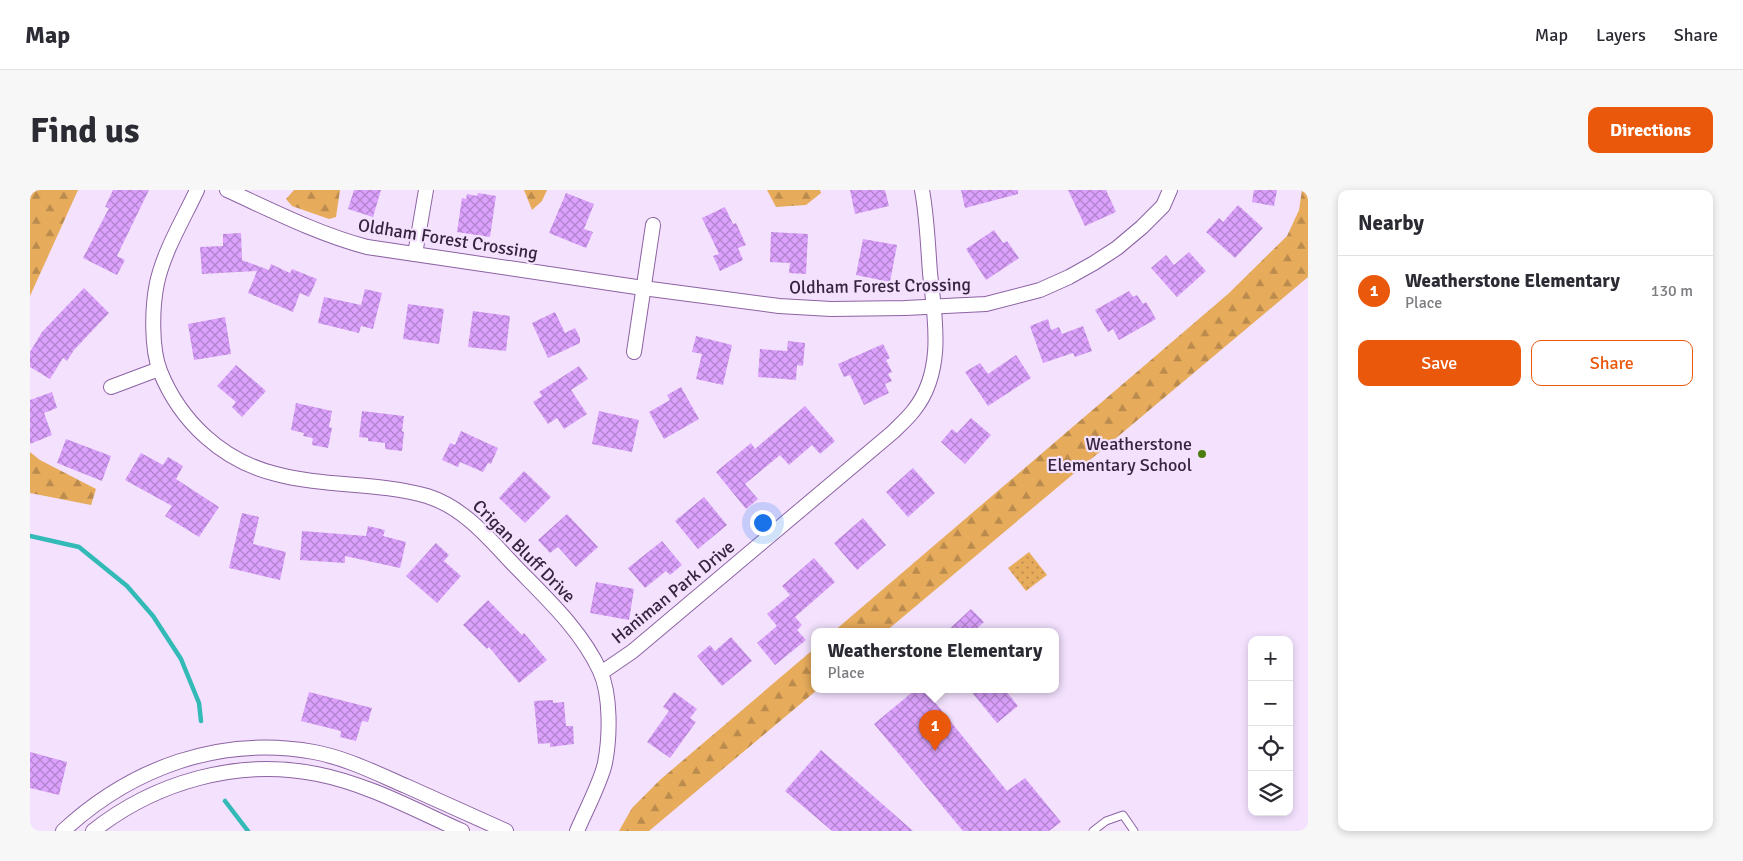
<!DOCTYPE html>
<html lang="en">
<head>
<meta charset="utf-8">
<style>
  body { margin:0; font-family:Signika,sans-serif; background:#f7f7f7; color:#2b2b33 }
  .controls { position:absolute; right:15px; bottom:15px; display:grid; overflow:hidden; border-radius:10px; box-shadow:0 2px 8px #0003 }
  .controls button { width:45px; height:45px; display:grid; place-items:center; padding:0; border:0; border-bottom:1px solid #e1e1e2; background:#fff; color:#2b2b33; font:25px sans-serif }
  .you { position:absolute; left:732px; top:332px; width:18px; height:18px; margin:-12px; border:4px solid #fff; border-radius:50%; background:#1a73e8; box-shadow:0 0 0 8px #1a73e833 }
  .badge { display:grid; place-items:center; width:32px; height:32px; border-radius:50%; background:#ea580c; color:#fff; font-size:16px; font-weight:700 }
  .pin { position:absolute; translate:-50% -41px; filter:drop-shadow(0 1px 2px #0008) }
  .pin::after { content:''; position:absolute; top:26px; width:18px; height:15px; background:inherit; clip-path:polygon(0 0,100% 0,50% 100%) }
  .popup { position:absolute; left:781px; top:438px; width:248px; height:65px; box-sizing:border-box; display:grid; place-content:center; border-radius:10px; background:#fff; filter:drop-shadow(0 1px 4px #0005); font-size:16px; white-space:nowrap; color:#7c7c81 }
  .popup b { font-size:19px; color:#2b2b33 }
  .popup::after { content:''; position:absolute; left:50%; top:100%; margin-left:-10px; border:10px solid transparent; border-top-color:#fff }
  .list { margin:0; padding:0; list-style:none }
  h2 { display:flex; justify-content:space-between; align-items:center; height:65px; margin:0; padding:0 20px; font-size:21px }
  h2 small { font-size:16px; font-weight:400; color:#7c7c81 }
  .list li { display:grid; grid-template-columns:32px 1fr auto; gap:15px; align-items:center; box-sizing:border-box; height:70px; padding:0 20px; border-top:1px solid #e1e1e2 }
  .list b { display:block; font-size:19px; white-space:nowrap }
  .list p { margin:0; font-size:16px; white-space:nowrap; color:#7c7c81 }
  .list em { font-size:16px; font-style:normal; color:#7c7c81 }
  .actions { display:flex; gap:10px; padding:15px 20px }
  .actions a { flex:1; padding:11px 0; border:1px solid #ea580c; border-radius:10px; text-align:center; font-size:18px; color:#ea580c }
  .actions .main { background:#ea580c; color:#fff }
  .icon { flex:none; width:28px; height:28px; fill:none; stroke:currentColor; stroke-width:2; stroke-linecap:round; stroke-linejoin:round }
  .map { position:relative; flex:none; width:1278px; height:641px; overflow:hidden; border-radius:10px }
  header { display:flex; align-items:center; gap:30px; box-sizing:border-box; height:70px; padding:0 25px; background:#fff; border-bottom:1px solid #e1e1e2 }
  header strong { font-size:24px }
  nav { display:flex; gap:28px; margin-inline-start:auto; font-size:18px }
  .intro { display:flex; align-items:center; justify-content:space-between; box-sizing:border-box; height:120px; padding:0 30px }
  h1 { margin:0; font-size:35px }
  .button { padding:12px 22px; border-radius:10px; background:#ea580c; color:#fff; font-size:18px; font-weight:700 }
  main { display:flex; gap:30px; padding:0 30px }
  aside { flex:1; background:#fff; border-radius:10px; box-shadow:0 2px 8px #0003 }
  .map>svg:first-child { display:block }
  .grass { fill:url(#grass-dots) }
  .forest { fill:url(#forest-firs) }
  .lines { fill:none; stroke-linecap:round; stroke-linejoin:round }
  .stream { stroke:#33bab7; stroke-width:4.5 }
  .building { fill:url(#building-cross-hatch) }
  .lane-casing { stroke:#8c63a3; stroke-width:9 }
  .street-casing { stroke:#8c63a3; stroke-width:16 }
  .lane { stroke:#fff; stroke-width:7 }
  .street { stroke:#fff; stroke-width:14 }
  .poi-dot { fill:#4a7d0d; stroke:#f3e1fe; stroke-width:2 }
  .labels { text-anchor:middle; stroke-width:4.5; stroke-linejoin:round; paint-order:stroke }
  .street-label { font-size:18px; fill:#372540; stroke:#f3e1fe }
  .poi-label { font-size:18px; fill:#372540; stroke:#f3e1fe; text-anchor:end }
</style>
</head>
<body>
<header>
<strong>Map</strong>
<nav><a>Map</a><a>Layers</a><a>Share</a></nav>
</header>
<div class="intro"><h1>Find us</h1><a class="button">Directions</a></div>
<main>
<div class="map">
<svg width="1278" height="641" viewBox="0 0 1278 641">
  <defs>
    <pattern id="grass-dots" width="8" height="8" patternUnits="userSpaceOnUse" patternTransform="scale(1.25)"><rect width="8" height="8" fill="#e6ab5b"/><path d="M2 2h.1M6 6h.1" fill="none" stroke="#bb8b4d" stroke-width="1.8" stroke-linecap="round"/></pattern>
    <pattern id="forest-firs" width="22" height="20" patternUnits="userSpaceOnUse" patternTransform="scale(1.25)"><rect width="22" height="20" fill="#e6ab5b"/><path d="M5 1l3.5 6h-7zM16 11l3.5 6h-7z" fill="#bb8b4d"/></pattern>
    <pattern id="building-cross-hatch" width="8" height="8" patternUnits="userSpaceOnUse" patternTransform="scale(1.25)"><rect width="8" height="8" fill="#dba1fc"/><path d="M0 0l8 8M0 8l8-8" fill="none" stroke="#b283cd"/></pattern>
  </defs>
  <rect width="100%" height="100%" fill="#f3e1fe"/>
  <path class="grass" d="M999,362L1017,385L996,401L978,378Z"/>
  <g class="forest">
    <path d="M0,0H48L0,106Z"/>
    <path d="M264,0H310L306,27L299,29L262,16L256,9Z"/>
    <path d="M494,0H517L512,11L502,20Z"/>
    <path d="M737,0H790L791,3L776,15L746,17Z"/>
    <path d="M1272,0H1278V87L855,442H803L1198,104L1257,46L1269,20Z"/>
    <path d="M0,262L10,270L66,299L61,315L0,303Z"/>
    <path d="M785,458V500H787L619,641H589L602,618L631,589Z"/>
  </g>
  <g class="lines">
    <g class="stream">
      <path d="M0,346L49,357L97,396L123,426L151,469L169,513L171,531"/>
      <path d="M195,611L218,641"/>
    </g>
  </g>
  <g class="building">
    <path d="M83,0H119L87,66L95,70L87,85L53,68L79,18L75,17Z"/>
    <path d="M324,0H351L343,27L318,19Z"/>
    <path d="M820,0H855L859,16L825,24Z"/>
    <path d="M931,0H988V4L935,18Z"/>
    <path d="M1038,0H1076L1086,22L1055,36Z"/>
    <path d="M1224,0H1247L1244,16L1222,12Z"/>
    <path d="M448,3L466,6L460,47L427,42L432,8L436,9L437,4L447,6Z"/>
    <path d="M536,3L564,14L554,39L563,42L556,58L519,43Z"/>
    <path d="M1208,15L1233,38L1205,68L1176,42L1189,28L1193,32Z"/>
    <path d="M695,17L703,34L706,33L716,55L708,58L713,70L690,81L683,66L689,64L672,28Z"/>
    <path d="M964,40L973,53L977,51L989,68L956,90L936,59Z"/>
    <path d="M741,42L778,44L776,84L759,83L760,73L740,72Z"/>
    <path d="M211,43L212,70L239,80L241,74L260,83L262,79L287,89L279,107L270,103L263,122L218,103L227,81L172,84L170,57L193,56V44Z"/>
    <path d="M833,49L867,55L860,92L826,85Z"/>
    <path d="M1159,62L1176,81L1147,107L1121,78L1136,65L1144,75Z"/>
    <path d="M54,98L79,123L44,160L37,171L33,168L20,189L0,177V162L12,142Z"/>
    <path d="M335,99L352,103L343,139L331,136L329,143L288,133L294,107L331,115Z"/>
    <path d="M1099,101L1103,107L1107,105L1113,114L1116,112L1126,129L1089,150L1083,139L1078,142L1065,120Z"/>
    <path d="M378,114L414,119L409,154L373,149Z"/>
    <path d="M443,121L480,126L476,161L438,157Z"/>
    <path d="M525,122L535,143L545,138L550,148V153L518,168L502,133Z"/>
    <path d="M195,127L201,164L164,170L158,134Z"/>
    <path d="M1018,129L1021,140L1029,137L1032,144L1053,136L1062,161L1045,167L1043,163L1013,173L1000,136Z"/>
    <path d="M666,146L702,155L693,195L666,189L672,164L662,162Z"/>
    <path d="M758,151L775,153L773,176L767,175L766,190L728,187L730,159L757,161Z"/>
    <path d="M853,154L860,168L856,170L862,182L858,184L862,191L855,194L859,203L834,215L820,185L814,187L808,174Z"/>
    <path d="M986,165L1001,188L958,216L935,182L950,173L958,184Z"/>
    <path d="M206,175L236,201L212,227L202,217L206,212L187,196Z"/>
    <path d="M549,176L558,189L541,200L557,224L534,239L527,228L518,234L503,212L512,206L509,202Z"/>
    <path d="M651,197L669,229L634,249L619,222L640,210L637,205Z"/>
    <path d="M22,202L27,218L14,223L22,245L0,254V210Z"/>
    <path d="M266,213L302,221L299,237L302,238L298,258L282,255L283,248L273,246L274,243L261,240Z"/>
    <path d="M775,216L805,251L790,264L782,255L759,275L750,265L715,294L728,309L716,319L686,282L721,253L725,259Z"/>
    <path d="M332,221L374,226L372,241L374,242L372,261L355,259V253L338,251V248L329,247Z"/>
    <path d="M569,221L609,230L602,262L562,254Z"/>
    <path d="M941,228L961,245L935,274L911,252L922,239L927,243Z"/>
    <path d="M431,241L468,258L461,274L458,273L453,282L430,272L428,277L412,270L420,253L425,255Z"/>
    <path d="M36,249L81,266L72,291L27,273Z"/>
    <path d="M111,263L133,275L138,267L153,276L146,289L189,317L169,347L135,326L142,316L95,290Z"/>
    <path d="M883,278L905,303L878,327L856,302Z"/>
    <path d="M494,281L521,307L495,333L469,308Z"/>
    <path d="M674,307L697,335L668,359L645,331Z"/>
    <path d="M212,323L229,327L223,354L256,362L250,390L199,378Z"/>
    <path d="M537,324L568,357L546,377L528,357L520,363L508,350Z"/>
    <path d="M833,328L856,355L827,380L804,353Z"/>
    <path d="M338,336L355,340L353,346L376,352L370,378L315,366V373L270,370L272,341L336,346Z"/>
    <path d="M632,351L652,375L640,385L636,381L615,398L598,378Z"/>
    <path d="M406,353L419,365L414,371L431,386L407,413L376,386Z"/>
    <path d="M784,368L805,392L765,427L772,435L767,440L776,450L745,475L727,453L747,436L737,424L760,405L752,396Z"/>
    <path d="M566,392L604,399L599,430L560,423Z"/>
    <path d="M458,410L492,445L494,443L517,470L489,493L459,457L457,459L433,435Z"/>
    <path d="M941,419L954,432L943,442H916Z"/>
    <path d="M701,447L722,471L692,496L667,466L680,455L685,461Z"/>
    <path d="M885,500H895L977,601L995,588L1031,632L1019,641H933L844,534Z"/>
    <path d="M940,500H975L988,516L967,533Z"/>
    <path d="M279,502L342,518L338,532L332,531L326,551L310,547L311,541L271,531Z"/>
    <path d="M644,502L667,519L660,528L666,532L640,568L617,552L639,521L633,517Z"/>
    <path d="M523,510V513L534,512L536,536H543L544,554L520,557V553L508,554L504,511Z"/>
    <path d="M791,560L883,641H802L755,601Z"/>
    <path d="M0,562L37,572L29,605L0,598Z"/>
  </g>
  <g class="lines">
    <defs>
      <path id="lane" d="M1063,641L1076,631L1093,625L1104,641"/>
      <g id="street">
        <path d="M167,0C153,30 134,61 127,93C122,117 121,158 130,181C150,231 192,271 246,284C295,297 348,292 397,306C435,318 460,350 486,377C517,409 551,440 570,481C581,505 580,547 575,573C571,592 555,622 547,641"/>
        <path d="M197,0C243,21 288,44 337,57L613,98L749,116L801,119L875,118L956,114L1010,100L1039,87L1064,73L1087,58L1112,37L1133,16L1140,0"/>
        <path d="M385,64L396,0"/>
        <path d="M604,162L623,35"/>
        <path d="M81,197L129,179"/>
        <path d="M571,483L603,461L863,242C870,235 878,228 884,220C915,181 905,128 900,83C898,56 897,27 892,0"/>
        <path d="M33,641C101,578 190,545 284,562C316,568 346,583 376,596C409,611 443,626 476,641"/>
        <path d="M63,641C125,592 208,568 287,584C338,594 385,620 432,641"/>
      </g>
    </defs>
    <use href="#lane" class="lane-casing"/>
    <use href="#street" class="street-casing"/>
    <use href="#lane" class="lane"/>
    <use href="#street" class="street"/>
  </g>
  <circle class="poi-dot" cx="1172" cy="264" r="5"/>
  <g class="labels">
    <g class="street-label">
      <text transform="translate(418 49) rotate(9)" y="6">Oldham Forest Crossing</text>
      <text transform="translate(850 96) rotate(-1)" y="6">Oldham Forest Crossing</text>
      <text transform="translate(494 361) rotate(45)" y="6">Crigan Bluff Drive</text>
      <text transform="translate(643 402) rotate(-39)" y="6">Haniman Park Drive</text>
    </g>
    <g class="poi-label">
      <text x="1162" y="260">Weatherstone<tspan x="1162" dy="21">Elementary School</tspan></text>
    </g>
  </g>
</svg>
<div class="controls">
<button>+</button>
<button>−</button>
<button><svg class="icon" aria-label="locate" viewBox="0 0 24 24"><circle cx="12" cy="12" r="6"/><path d="M12 2v4M12 18v4M2 12h4M18 12h4"/></svg></button>
<button><svg class="icon" aria-label="layers" viewBox="0 0 24 24"><path d="M12 4l9 5-9 5-9-5zM3 14l9 5 9-5"/></svg></button>
</div>
<div class="you"></div>
<div class="pin badge" style="left:905px;top:561px">1</div>
<div class="popup"><b>Weatherstone Elementary</b>Place</div>
</div>
<aside>
<h2>Nearby<small></small></h2>
<ul class="list">
<li><span class="badge">1</span><div><b>Weatherstone Elementary</b><p>Place</p></div><em>130 m</em></li>
</ul>
<div class="actions"><a class="main">Save</a><a>Share</a></div>
</aside>
</main>
</body>
</html>
